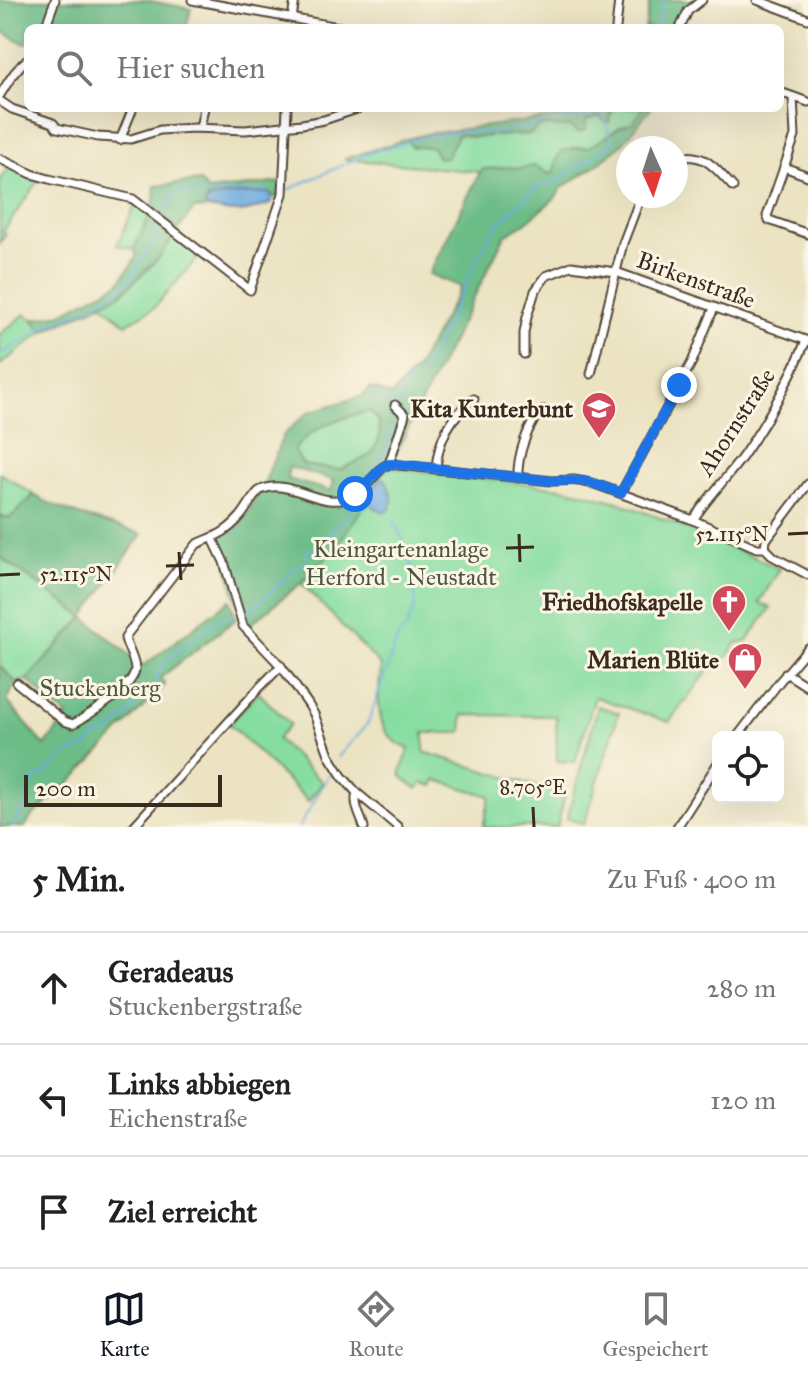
<!DOCTYPE html>
<html lang="de">
<head>
<meta charset="utf-8">
<style>
  body { margin:0; font-family:"IM FELL Great Primer",serif; background:#f6f6f6; color:#222 }
  .controls { position:absolute; right:24px; bottom:24px; display:grid; overflow:hidden; border-radius:12px; box-shadow:0 8px 32px #0002 }
  .controls button { width:72px; height:72px; display:grid; place-items:center; padding:0; border:0; border-bottom:2px solid #e0e0e0; background:#fff; color:#222; font:40px sans-serif }
  .compass { position:absolute; left:616px; top:136px; width:72px; height:72px; border-radius:50%; background:#fff; box-shadow:0 8px 32px #0002; rotate:177deg }
  .scale { position:absolute; left:24px; bottom:20px; width:198px; box-sizing:border-box; padding-left:8px; border:4px solid #3b2a1e; border-top:0; font-size:22px; line-height:28px; white-space:nowrap; color:#3b2a1e; -webkit-text-stroke:6px #fcf5e5; paint-order:stroke }
  .stop { position:absolute; width:24px; height:24px; margin:-18px; border:6px solid #1a73e8; border-radius:50%; background:#fff }
  .stop.end { background:#1a73e8; border-color:#fff; box-shadow:0 2px 8px #0008 }
  .list { margin:0; padding:0; list-style:none }
  h2 { display:flex; justify-content:space-between; align-items:center; height:104px; margin:0; padding:0 32px; font-size:34px }
  h2 small { font-size:26px; font-weight:400; color:#767676 }
  .list li { display:grid; grid-template-columns:52px 1fr auto; gap:24px; align-items:center; box-sizing:border-box; height:112px; padding:0 32px; border-top:2px solid #e0e0e0 }
  .list b { display:block; font-size:30px; white-space:nowrap }
  .list p { margin:0; font-size:26px; white-space:nowrap; color:#767676 }
  .list em { font-size:26px; font-style:normal; color:#767676 }
  .icon { flex:none; width:44px; height:44px; fill:none; stroke:currentColor; stroke-width:2; stroke-linecap:round; stroke-linejoin:round }
  .map { position:relative; flex:none; width:808px; height:827px; overflow:hidden }
  .search { position:absolute; background:#fff; box-shadow:0 8px 32px #0002; left:24px; right:24px; top:24px; height:88px; display:flex; align-items:center; gap:20px; box-sizing:border-box; padding:0 28px; border-radius:12px; color:#767676; font-size:30px }
  .sheet { height:440px; background:#fff }
  nav { display:flex; justify-content:space-around; align-items:center; box-sizing:border-box; height:112px; border-top:2px solid #e0e0e0; background:#fff; font-size:22px; color:#767676 }
  nav a { display:grid; justify-items:center; gap:4px }
  nav .on { color:#111827 }
  .map>svg:first-child { display:block }
  .green { fill:#86dda1; stroke:#608460; stroke-width:2 }
  .forest { fill:#6cbc87; stroke:#547352; stroke-width:2; fill-rule:evenodd }
  .water { fill:#6fabe0; stroke:#556a7f; stroke-width:2 }
  .lines { fill:none; stroke-linecap:round; stroke-linejoin:round }
  .stream { stroke:#6fabe0; stroke-width:2 }
  .minor-casing { stroke:#554637; stroke-width:11 }
  .minor { stroke:#fff; stroke-width:7 }
  .route { stroke:#1a73e8; stroke-width:10 }
  .ticks { fill:none; stroke:#3b2a1e; stroke-width:3 }
  .labels { text-anchor:middle; stroke-width:6; stroke-linejoin:round; paint-order:stroke }
  .street-label { font-size:24px; fill:#3b2a1e; stroke:#fcf5e5 }
  .poi-label { font-size:24px; font-weight:bold; fill:#3b2a1e; stroke:#fcf5e5; text-anchor:end }
  .park-label { font-size:24px; fill:#4e573f; stroke:#fcf5e5 }
  .ticks-label { font-size:20px; text-anchor:middle; fill:#3b2a1e; stroke:#fcf5e5; stroke-width:6; stroke-linejoin:round; paint-order:stroke }
</style>
</head>
<body>
<div class="map">
<svg width="808" height="827" viewBox="0 0 808 827">
  <rect width="100%" height="100%" fill="#fcf5e5"/>
  <filter id="ink" filterUnits="userSpaceOnUse"><feTurbulence type="fractalNoise" baseFrequency=".0125" numOctaves="2"/><feDisplacementMap in="SourceGraphic" scale="16" xChannelSelector="R" yChannelSelector="G"/><feConvolveMatrix kernelMatrix="1 2 1 2 8 2 1 2 1" color-interpolation-filters="sRGB"/></filter>
  <filter id="wash" filterUnits="userSpaceOnUse"><feTurbulence type="fractalNoise" baseFrequency=".006" numOctaves="4" result="noise"/><feDisplacementMap in="SourceGraphic" scale="32" xChannelSelector="R" yChannelSelector="G"/><feGaussianBlur stdDeviation="1.8" result="paint"/><feColorMatrix in="noise" values="0 0 0 0 0 0 0 0 0 0 0 0 0 0 0 0 0 1.4 0 .05"/><feComposite in="paint" operator="in"/></filter>
  <g filter="url(#wash)">
    <rect width="100%" height="100%" fill="#ebe3c2"/>
    <g class="green">
      <path d="M615,108H644L633,122L620,127L600,141L589,147L575,148L558,156L555,173L549,174L536,166L516,169H484L480,172L344,159L407,139L412,147H433L447,157L457,135L462,134L472,137L530,134L540,126L571,127L586,120L611,114Z"/>
      <path d="M10,165L40,178L3,232L6,234L0,243V179Z"/>
      <path d="M136,203L151,213L134,249L117,245Z"/>
      <path d="M175,234L200,255L154,308L126,324L101,303C133,289 156,263 175,234Z"/>
      <path d="M25,314L33,319L43,332L0,365V334Z"/>
      <path d="M370,411L379,422L380,437L371,455L340,470L303,465L294,450C312,425 341,418 370,411Z"/>
      <path d="M389,467L569,489L615,501L713,538L780,569L759,603L771,608L746,642L737,643L726,658H718L669,722L595,697L575,762L557,761L556,716L463,715L462,733H424V752L565,795L557,827H483L490,796L436,780L433,786L423,783L417,789L400,775L409,749C401,745 392,741 387,733C375,716 379,686 381,666L301,583L332,552L366,489Z"/>
      <path d="M0,473L34,495L10,518L0,516Z"/>
      <path d="M0,557L84,617L27,680L16,682L0,666Z"/>
      <path d="M258,692L290,724L277,739L323,783L308,801L229,724Z"/>
      <path d="M598,706L619,713L584,824L567,818Z"/>
    </g>
    <g class="forest">
      <path d="M0,0H146L191,9L186,28H28V43L25,44L0,30Z"/>
      <path d="M650,0H694L671,24L670,28H645Z"/>
      <path d="M603,108H615L611,114L609,122L606,123L600,116L586,120V129L578,133L571,127L540,126L530,134L472,137L462,134L457,135L447,157L438,158L432,147H412L407,139L430,133L600,112Z"/>
      <path d="M644,108H651L624,142L598,164L562,188L555,198L524,224L505,235L389,467L366,489L364,506L332,552L301,583L247,627C233,601 230,567 220,539L247,514L263,486L283,436L295,424L309,412L362,396L371,388L391,396L416,369L461,287L429,274L480,172L484,169L512,167L516,169L536,166L548,174L554,173L556,161L561,151L589,147L600,141L620,127L633,122ZM370,411L379,422L380,437L371,455L340,470L303,465L294,450C312,425 341,418 370,411ZM289,467L334,480L331,491L287,479Z"/>
      <path d="M199,181L208,191L281,182L278,198L264,193L208,199L205,204L207,208L194,209L178,230L153,209L155,186Z"/>
      <path d="M151,213L175,234L159,258L121,294L43,332L33,319L60,314L119,283L137,256L134,249Z"/>
      <path d="M34,495C66,514 107,523 142,534L84,617L143,666L230,600L236,619L160,678L165,685L66,787L33,815L25,827H0V666L16,682L7,701L45,746L67,716L27,680L84,617L0,557V516L10,518Z"/>
    </g>
    <g class="water">
      <path d="M264,193H269L273,197L270,204C259,207 247,213 235,212C226,212 216,209 207,208L204,204C215,193 248,194 264,193Z"/>
      <path d="M382,478L385,479C389,489 396,499 390,509L385,512L375,508C366,496 373,488 382,478Z"/>
    </g>
    <g class="lines">
      <g class="stream">
        <path d="M656,28L664,0"/>
        <path d="M287,190L372,152L424,137L463,131L494,133L600,113L603,111"/>
        <path d="M163,214L174,194L268,191"/>
        <path d="M190,248L221,272"/>
        <path d="M0,355L42,328L95,305L128,283L163,226"/>
        <path d="M373,391L391,406"/>
        <path d="M397,402L404,386L426,367L478,257L495,227L537,187L555,182L565,176L612,143L603,111L605,108"/>
        <path d="M377,467V464L386,450L388,440L398,420L395,409"/>
        <path d="M357,508L372,505"/>
        <path d="M394,521C411,555 414,564 415,602"/>
        <path d="M244,615L279,585L296,568L305,563L307,551H313L319,546L327,534L347,516L353,508"/>
        <path d="M338,757L368,723L398,637L406,629L415,605"/>
        <path d="M14,827L20,812L28,803V794L34,779L42,776L67,753L86,747L98,735L110,732L152,690L159,670L163,664L187,643L217,621L227,616L233,617"/>
        <path d="M299,827L332,770"/>
      </g>
    </g>
  </g>
  <g filter="url(#ink)">
    <g class="lines">
      <defs>
        <g id="minor">
          <path d="M192,0L344,28"/>
          <path d="M757,0L808,19"/>
          <path d="M292,18L295,0"/>
          <path d="M45,28L55,0"/>
          <path d="M616,28L619,0"/>
          <path d="M680,28L688,11L702,0"/>
          <path d="M780,92L808,102"/>
          <path d="M0,95C9,81 15,69 28,59"/>
          <path d="M793,97L795,136L767,216L769,220L808,234"/>
          <path d="M0,101L12,109L53,123L57,128L98,137L131,139L160,130L194,128L245,130L302,124L324,120L360,108"/>
          <path d="M200,128L204,108"/>
          <path d="M120,140L133,108"/>
          <path d="M676,158C705,151 715,168 733,187"/>
          <path d="M0,159L32,174L49,179L133,199L250,290L283,194L287,108"/>
          <path d="M784,167L808,176"/>
          <path d="M524,354V333L527,317L535,291L546,276L571,266L616,272L808,341"/>
          <path d="M591,374L623,243L641,196"/>
          <path d="M389,464L405,415L395,405"/>
          <path d="M436,469C438,440 451,416 474,399"/>
          <path d="M518,478C517,458 527,422 544,410"/>
          <path d="M621,493L692,362L714,308"/>
          <path d="M693,520C708,497 727,478 743,456C768,420 789,381 806,341"/>
          <path d="M213,539L224,562L243,626L281,666L308,704L314,714L330,757L342,776L357,793L398,827"/>
          <path d="M765,548L766,540L808,484"/>
          <path d="M786,673L808,687"/>
          <path d="M17,683L64,721L73,724C89,715 134,688 135,669C135,659 127,648 125,638L128,633L197,544C215,536 225,534 240,517C247,509 251,499 259,491C289,475 319,511 350,497C363,491 373,477 383,467L389,464L552,481L574,480L595,484L693,520L757,548H765L774,557L808,575"/>
          <path d="M737,737L780,681L808,648"/>
          <path d="M357,793C353,804 361,817 364,827"/>
          <path d="M133,827L260,687L281,666"/>
          <path d="M677,827L718,763"/>
        </g>
      </defs>
      <use href="#minor" class="minor-casing"/>
      <use href="#minor" class="minor"/>
    </g>
  </g>
  <g class="lines" filter="url(#ink)">
    <path class="route" d="M355,494L383,467L389,464H396L552,481H583L595,484L621,493L679,385"/>
  </g>
  <path class="ticks" d="M519,534L520,562M788,534L808,533M506,548L534,547M179,552L181,580M166,566L194,565M0,575L20,574M533,807L534,827"/>
  <defs>
    <symbol id="school-pin" viewBox="-11 -11 22 30"><path d="M0 17L-7.5 6A9.5 9.5 0 1 1 7.5 6Z" fill="#d1495b" stroke="#fcf5e5"/><path d="M0-5L7-2L0 1L-7-2ZM-4 1L0 2.5L4 1V4Q0 6-4 4Z" fill="#fff"/></symbol>
    <symbol id="church-pin" viewBox="-11 -11 22 30"><path d="M0 17L-7.5 6A9.5 9.5 0 1 1 7.5 6Z" fill="#d1495b" stroke="#fcf5e5"/><path d="M-1.2-6h2.4v3.5h3.3v2.4h-3.3V6h-2.4V-.1h-3.3v-2.4h3.3Z" fill="#fff"/></symbol>
    <symbol id="shop-pin" viewBox="-11 -11 22 30"><path d="M0 17L-7.5 6A9.5 9.5 0 1 1 7.5 6Z" fill="#d1495b" stroke="#fcf5e5"/><path d="M-5-2.5h2.3a2.7 3.5 0 0 1 5.4 0H5L5.5 6h-11ZM-1.5-2.5h3a1.5 2.3 0 0 0-3 0Z" fill="#fff"/></symbol>
  </defs>
  <g fill-rule="evenodd">
    <use href="#school-pin" x="579" y="389" width="40" height="54"/>
    <use href="#church-pin" x="709" y="582" width="40" height="54"/>
    <use href="#shop-pin" x="725" y="640" width="40" height="54"/>
  </g>
  <g class="labels">
    <g class="street-label">
      <text transform="translate(696 280) rotate(20)" y="8">Birkenstraße</text>
      <text transform="translate(736 422) rotate(-57)" y="8">Ahornstraße</text>
    </g>
    <g class="poi-label">
      <text x="573" y="417">Kita Kunterbunt</text>
      <text x="703" y="610">Friedhofskapelle</text>
      <text x="719" y="668">Marien Blüte</text>
    </g>
    <g class="park-label">
      <text x="401" y="557">Kleingartenanlage<tspan x="401" dy="28">Herford - Neustadt</tspan></text>
      <text x="100" y="696">Stuckenberg</text>
    </g>
  </g>
  <g class="ticks-label">
    <text x="732" y="541">52.115°N</text>
    <text x="76" y="581">52.115°N</text>
    <text x="533" y="794">8.705°E</text>
  </g>
</svg>
<div class="controls">
<button><svg class="icon" aria-label="locate" viewBox="0 0 24 24"><circle cx="12" cy="12" r="6"/><path d="M12 2v4M12 18v4M2 12h4M18 12h4"/></svg></button>
</div>
<svg class="compass" viewBox="-18 -18 36 36"><path d="M0-13l5 13h-10z" fill="#e53935"/><path d="M0 13l5-13h-10z" fill="#767676"/></svg>
<div class="scale">200 m</div>
<div class="stop" style="left:355px;top:494px"></div>
<div class="stop end" style="left:679px;top:385px"></div>
<div class="search"><svg class="icon" aria-label="search" viewBox="0 0 24 24"><circle cx="10" cy="10" r="6"/><path d="M15 15l6 6"/></svg>Hier suchen</div>
</div>
<section class="sheet">
<h2>5 Min.<small>Zu Fuß · 400 m</small></h2>
<ul class="list">
<li><svg class="icon" aria-label="ahead" viewBox="0 0 24 24"><path d="M12 20V5M6 11l6-6 6 6"/></svg><div><b>Geradeaus</b><p>Stuckenbergstraße</p></div><em>280 m</em></li>
<li><svg class="icon" aria-label="left" viewBox="0 0 24 24"><path d="M17 20v-9H6M10 6l-5 5 5 5"/></svg><div><b>Links abbiegen</b><p>Eichenstraße</p></div><em>120 m</em></li>
<li><svg class="icon" aria-label="arrive" viewBox="0 0 24 24"><path d="M6 21V4h12l-3 4 3 4H6"/></svg><div><b>Ziel erreicht</b></div></li>
</ul>
</section>
<nav>
<a class="on"><svg class="icon" aria-label="map" viewBox="0 0 24 24"><path d="M3 6l6-2 6 2 6-2v14l-6 2-6-2-6 2zM9 4v14M15 6v14"/></svg>Karte</a>
<a><svg class="icon" aria-label="directions" viewBox="0 0 24 24"><path d="M12 3l9 9-9 9-9-9zM9 14v-3h6M13 9l2 2-2 2"/></svg>Route</a>
<a><svg class="icon" aria-label="saved" viewBox="0 0 24 24"><path d="M7 4h10v16l-5-4-5 4z"/></svg>Gespeichert</a>
</nav>
</body>
</html>
